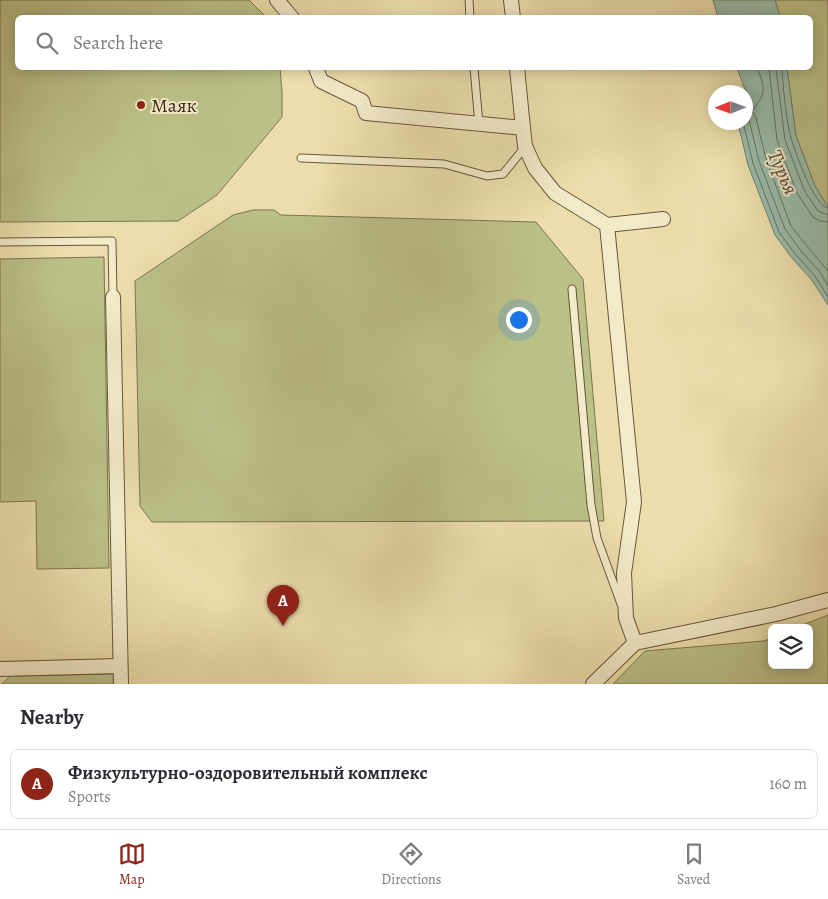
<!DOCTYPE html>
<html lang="en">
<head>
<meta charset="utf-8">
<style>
  body { margin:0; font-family:Alegreya,serif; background:#f2f2f3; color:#2b2b33 }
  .controls { position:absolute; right:15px; bottom:15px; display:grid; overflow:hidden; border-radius:8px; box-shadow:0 2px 12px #0003 }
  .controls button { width:45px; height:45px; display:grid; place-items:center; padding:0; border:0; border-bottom:1px solid #e1e1e2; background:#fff; color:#2b2b33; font:25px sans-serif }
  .compass { position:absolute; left:708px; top:85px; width:45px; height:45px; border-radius:50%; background:#fff; box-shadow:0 2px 12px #0003; rotate:269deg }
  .you { position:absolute; left:518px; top:319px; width:18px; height:18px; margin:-12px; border:4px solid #fff; border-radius:50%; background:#1a73e8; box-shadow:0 0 0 8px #1a73e833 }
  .badge { display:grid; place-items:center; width:32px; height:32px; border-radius:50%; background:#8f2418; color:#fff; font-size:16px; font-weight:700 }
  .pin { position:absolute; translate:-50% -41px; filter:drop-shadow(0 1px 2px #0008) }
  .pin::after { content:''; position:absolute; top:26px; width:18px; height:15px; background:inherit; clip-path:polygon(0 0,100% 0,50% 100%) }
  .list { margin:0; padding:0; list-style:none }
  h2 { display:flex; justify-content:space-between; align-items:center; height:65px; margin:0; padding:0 20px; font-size:21px }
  h2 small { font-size:16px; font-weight:400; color:#7c7c81 }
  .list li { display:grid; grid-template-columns:32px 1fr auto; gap:15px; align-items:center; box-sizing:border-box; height:70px; margin:0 10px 10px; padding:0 10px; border:1px solid #e1e1e2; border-radius:8px }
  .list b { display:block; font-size:19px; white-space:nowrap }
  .list p { margin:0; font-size:16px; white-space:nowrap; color:#7c7c81 }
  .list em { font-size:16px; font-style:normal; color:#7c7c81 }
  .icon { flex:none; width:28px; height:28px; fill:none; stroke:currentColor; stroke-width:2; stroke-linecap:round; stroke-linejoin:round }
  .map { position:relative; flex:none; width:828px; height:684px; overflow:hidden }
  .search { position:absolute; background:#fff; box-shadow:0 2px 12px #0003; left:15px; right:15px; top:15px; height:55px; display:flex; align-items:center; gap:12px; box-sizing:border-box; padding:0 18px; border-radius:8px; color:#7c7c81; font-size:19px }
  .sheet { height:145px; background:#fff }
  nav { display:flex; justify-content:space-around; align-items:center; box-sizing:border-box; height:70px; border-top:1px solid #e1e1e2; background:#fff; font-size:14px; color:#7c7c81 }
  nav a { display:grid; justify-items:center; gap:2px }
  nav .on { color:#8f2418 }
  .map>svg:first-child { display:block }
  .green { fill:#bbc087; stroke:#7c7450 }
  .water { fill:#99bcaa; stroke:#748070 }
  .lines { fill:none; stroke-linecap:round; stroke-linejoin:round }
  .shore { stroke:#6a7262; stroke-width:1 }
  .lane-casing { stroke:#68553e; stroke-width:9 }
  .street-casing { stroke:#68553e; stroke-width:16 }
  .lane { stroke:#f3eac9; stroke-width:7 }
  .street { stroke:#f3eac9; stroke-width:14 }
  .poi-dot { fill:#8f2418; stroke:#f3eac9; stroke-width:2 }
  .labels { text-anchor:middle; stroke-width:4; stroke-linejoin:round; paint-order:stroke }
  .poi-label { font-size:20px; fill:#3c271a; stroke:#f3eac9; text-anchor:start }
  .water-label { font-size:21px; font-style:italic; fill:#534c3e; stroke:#f3eac9 }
</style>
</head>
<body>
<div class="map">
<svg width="828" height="684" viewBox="0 0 828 684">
  <rect width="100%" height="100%" fill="#ecdeac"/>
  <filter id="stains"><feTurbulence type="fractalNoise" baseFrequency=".004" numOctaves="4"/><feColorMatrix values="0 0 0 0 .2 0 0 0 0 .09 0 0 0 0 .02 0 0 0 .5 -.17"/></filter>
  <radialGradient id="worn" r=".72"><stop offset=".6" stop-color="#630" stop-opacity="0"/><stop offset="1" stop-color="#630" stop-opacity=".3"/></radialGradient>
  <g class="green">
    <path d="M0,0H249L266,17L18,18V68H280L282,92V117L217,195L178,221L0,222Z"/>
    <path d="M775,0H828V207L815,186L796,136L787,68H810V18L780,17Z"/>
    <path d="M253,210H274L281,215L536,222L583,279L604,521L152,522L140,506L135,281L233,215Z"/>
    <path d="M104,257L109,568L37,569L36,501L0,502V259Z"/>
    <path d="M828,615V684H613L645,651L764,641L772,638V665H809V628H795Z"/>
    <path d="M114,674V684H2L10,676Z"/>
  </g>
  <g class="water">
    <path d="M713,0H775L780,17H718Z"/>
    <path d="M737,68H787L796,136L815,186L828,207V305L811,279L792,258L775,235L748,165L738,123L746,122V92Z"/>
  </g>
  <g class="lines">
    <g class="shore">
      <path d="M757,68C766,89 766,93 752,111L756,118L766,159L791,226L807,246L828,271"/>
      <path d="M769,68L777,140L797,193L813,217L820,221L828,222"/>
      <path d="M776,68L785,140L805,192L818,211L828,215"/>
      <path d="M782,68C783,86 786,120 791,138C795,151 814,207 828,208"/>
      <path d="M746,115L749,120L759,161L785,229L801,251L820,272L828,286"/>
      <path d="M743,122L753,163L779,232L796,255L815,276L828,297"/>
    </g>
    <defs>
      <g id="lane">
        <path d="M469,0L470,18"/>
        <path d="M474,68L479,124"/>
        <path d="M301,158L444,164L487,176L503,174L525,147"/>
        <path d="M0,242L112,241L113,297"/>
        <path d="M572,289L591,505L597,538L621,604"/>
      </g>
      <g id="street">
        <path d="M277,0L292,18"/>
        <path d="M511,0L513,18"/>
        <path d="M316,68L321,81L362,101L366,113L523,128L525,146L535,168L555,193L607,225L663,219"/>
        <path d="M517,68L523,128"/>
        <path d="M607,225L634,502L624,573L626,618L635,643"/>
        <path d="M113,297L121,684"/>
        <path d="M0,669L120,666"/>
        <path d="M593,684L635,643L776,614L828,600"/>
      </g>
    </defs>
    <use href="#lane" class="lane-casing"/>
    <use href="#street" class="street-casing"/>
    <use href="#lane" class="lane"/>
    <use href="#street" class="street"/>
  </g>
  <circle class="poi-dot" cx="141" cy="105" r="5"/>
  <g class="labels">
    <g class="poi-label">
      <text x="151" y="112">Маяк</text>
    </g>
    <g class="water-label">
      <text transform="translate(783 172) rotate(66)" y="7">Турья</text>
    </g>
  </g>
  <rect width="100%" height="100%" filter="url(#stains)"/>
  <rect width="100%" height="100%" fill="url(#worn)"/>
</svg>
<div class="controls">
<button><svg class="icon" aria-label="layers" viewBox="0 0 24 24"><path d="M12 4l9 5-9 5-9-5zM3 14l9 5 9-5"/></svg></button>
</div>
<svg class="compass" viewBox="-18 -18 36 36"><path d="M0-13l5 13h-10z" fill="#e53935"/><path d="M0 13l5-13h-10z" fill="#7c7c81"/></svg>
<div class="you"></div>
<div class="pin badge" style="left:283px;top:626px">A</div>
<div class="search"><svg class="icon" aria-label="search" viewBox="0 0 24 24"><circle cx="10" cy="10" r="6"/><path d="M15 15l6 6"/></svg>Search here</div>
</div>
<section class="sheet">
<h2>Nearby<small></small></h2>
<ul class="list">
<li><span class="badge">A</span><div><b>Физкультурно-оздоровительный комплекс</b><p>Sports</p></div><em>160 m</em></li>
</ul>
</section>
<nav>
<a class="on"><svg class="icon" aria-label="map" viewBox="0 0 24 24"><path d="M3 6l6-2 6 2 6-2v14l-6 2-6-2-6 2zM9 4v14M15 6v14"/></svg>Map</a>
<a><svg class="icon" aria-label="directions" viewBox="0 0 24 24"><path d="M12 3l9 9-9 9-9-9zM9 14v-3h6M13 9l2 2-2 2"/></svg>Directions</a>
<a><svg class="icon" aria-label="saved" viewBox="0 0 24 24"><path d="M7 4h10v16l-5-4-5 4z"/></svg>Saved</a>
</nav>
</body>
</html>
